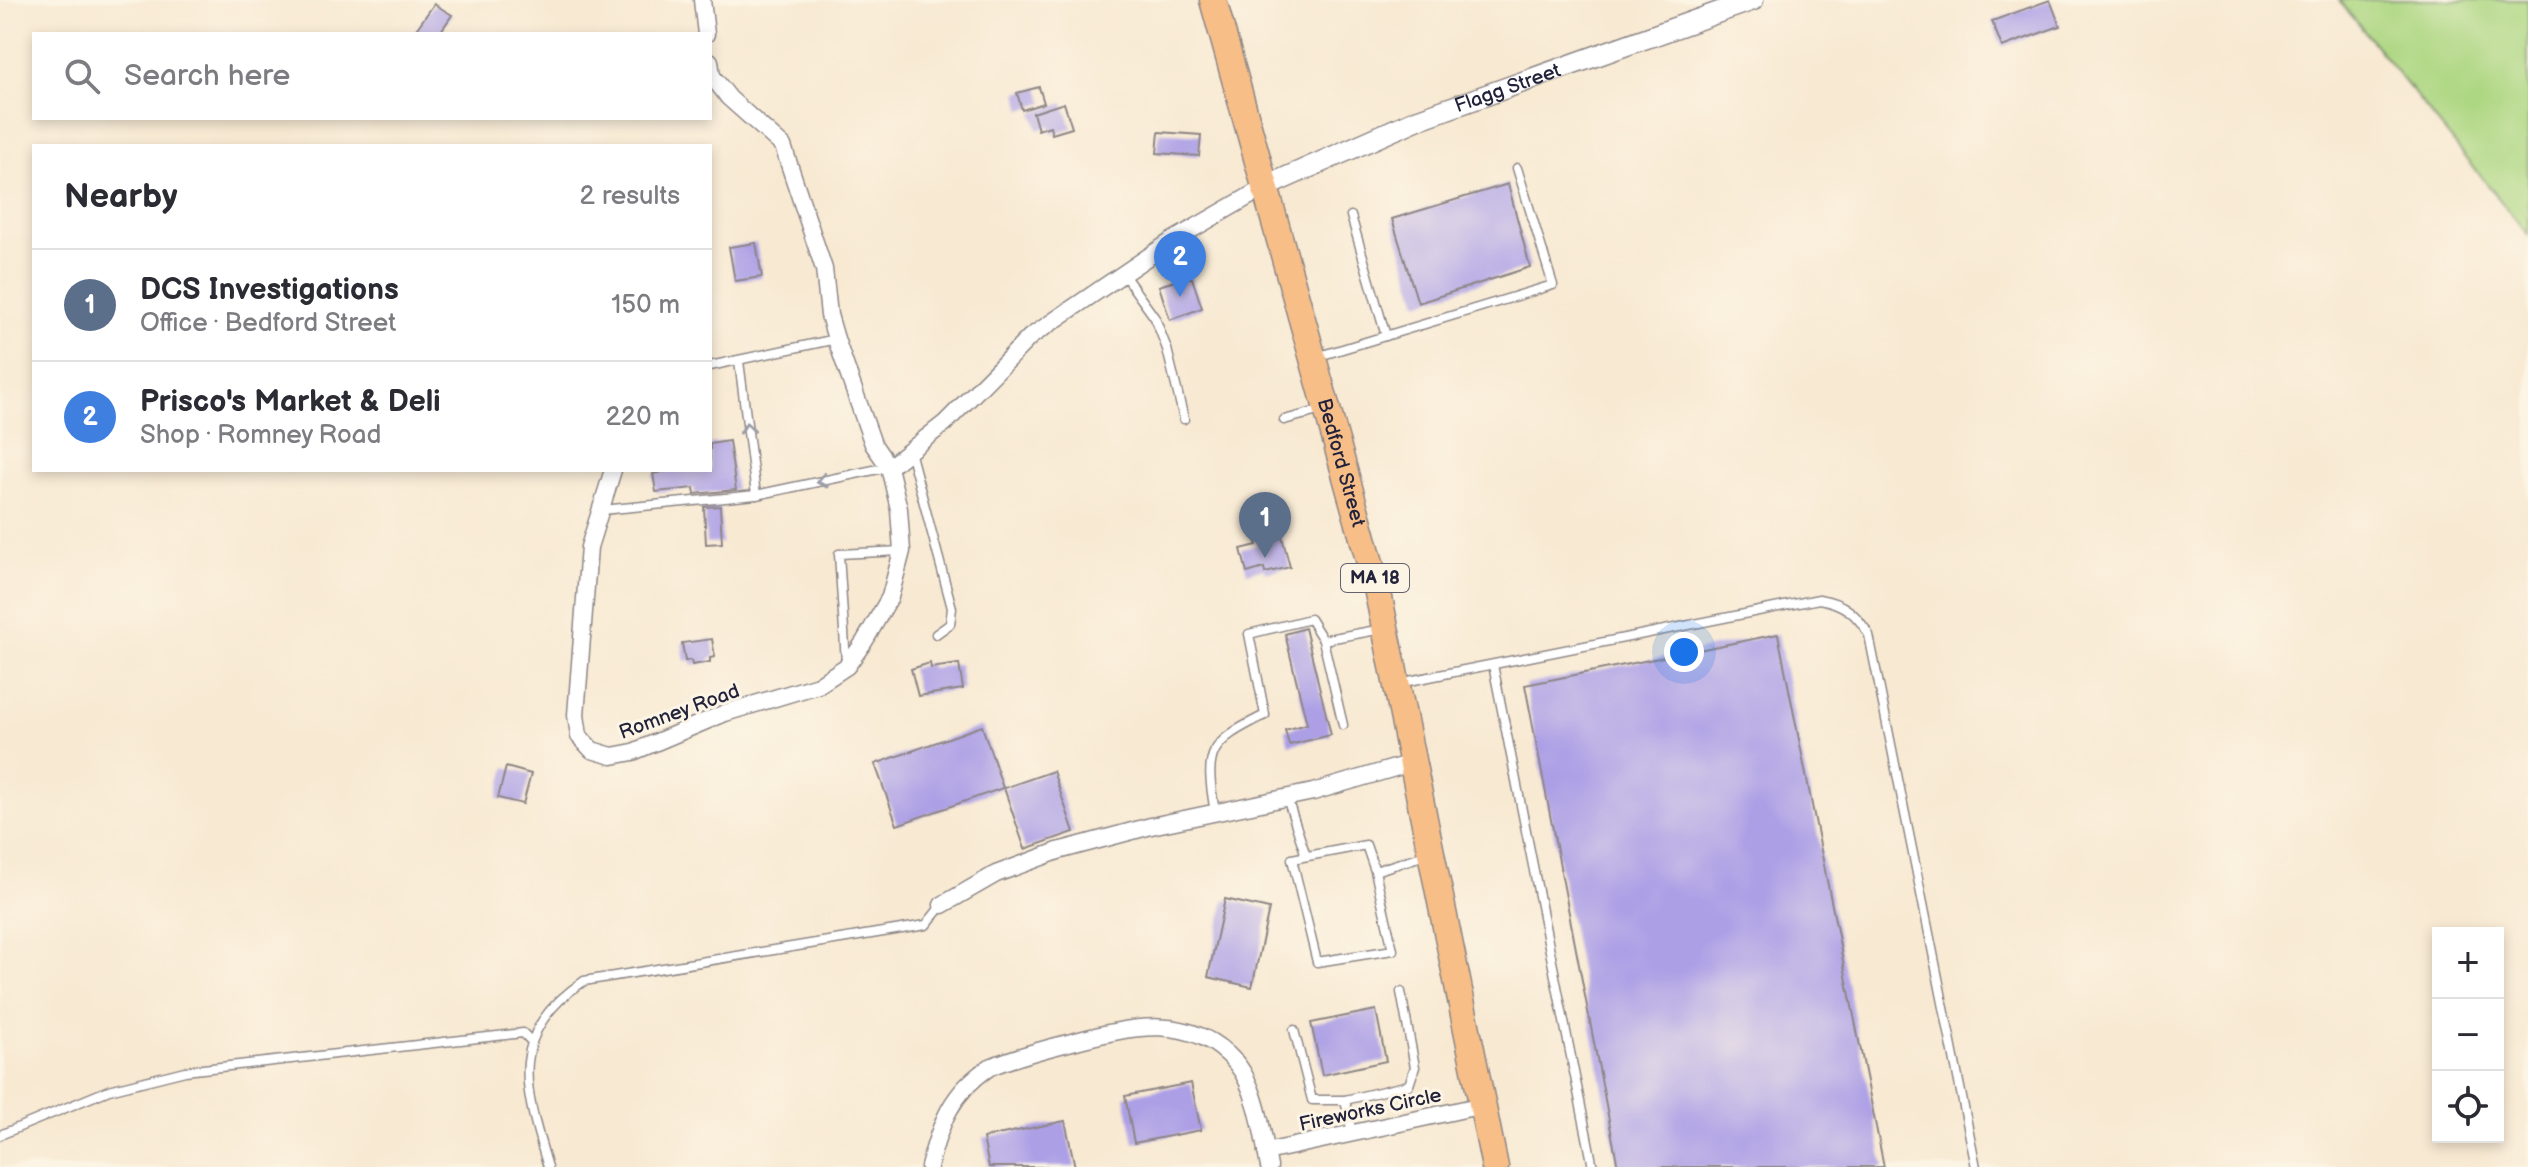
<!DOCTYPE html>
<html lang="en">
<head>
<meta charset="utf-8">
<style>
  body { margin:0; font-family:"Balsamiq Sans",sans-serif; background:#f7f7f7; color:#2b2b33 }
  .controls { position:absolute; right:24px; bottom:24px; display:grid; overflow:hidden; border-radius:0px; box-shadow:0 4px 12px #0003 }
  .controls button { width:72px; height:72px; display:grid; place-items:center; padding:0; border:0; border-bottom:2px solid #e1e1e2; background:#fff; color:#2b2b33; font:40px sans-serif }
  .you { position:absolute; left:1684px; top:652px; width:28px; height:28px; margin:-20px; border:6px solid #fff; border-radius:50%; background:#1a73e8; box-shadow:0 0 0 12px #1a73e833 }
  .badge { display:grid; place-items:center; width:52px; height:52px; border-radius:50%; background:#ea580c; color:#fff; font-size:26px; font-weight:700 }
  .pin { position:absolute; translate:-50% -66px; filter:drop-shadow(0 2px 4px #0008) }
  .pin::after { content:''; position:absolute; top:42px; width:28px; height:24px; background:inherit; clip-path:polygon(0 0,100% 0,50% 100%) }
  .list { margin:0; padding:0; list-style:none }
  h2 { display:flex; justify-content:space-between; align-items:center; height:104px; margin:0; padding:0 32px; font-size:34px }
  h2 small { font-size:26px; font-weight:400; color:#7c7c81 }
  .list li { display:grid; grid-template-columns:52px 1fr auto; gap:24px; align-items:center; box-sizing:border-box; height:112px; padding:0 32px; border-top:2px solid #e1e1e2 }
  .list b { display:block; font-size:30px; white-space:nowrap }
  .list p { margin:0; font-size:26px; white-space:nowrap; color:#7c7c81 }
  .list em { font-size:26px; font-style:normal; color:#7c7c81 }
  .icon { flex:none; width:44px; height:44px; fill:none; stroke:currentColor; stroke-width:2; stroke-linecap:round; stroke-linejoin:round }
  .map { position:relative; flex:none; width:2528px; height:1167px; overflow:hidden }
  .search { position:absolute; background:#fff; box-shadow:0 4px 12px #0003; left:32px; top:32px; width:680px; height:88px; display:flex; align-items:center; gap:20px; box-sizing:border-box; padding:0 28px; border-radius:0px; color:#7c7c81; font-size:30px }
  .panel { position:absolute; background:#fff; box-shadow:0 4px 12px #0003; left:32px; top:144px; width:680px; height:328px; border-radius:0px }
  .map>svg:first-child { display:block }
  .green { fill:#add782; stroke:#687c5e; stroke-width:2 }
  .building { fill:#ac9fe6 }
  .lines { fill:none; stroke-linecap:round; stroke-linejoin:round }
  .service-casing { stroke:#8d8686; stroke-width:11 }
  .minor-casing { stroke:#8d8686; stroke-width:19 }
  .tertiary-casing { stroke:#8d8686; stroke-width:23 }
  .primary-casing { stroke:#8d8686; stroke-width:29 }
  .service { stroke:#fff; stroke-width:8 }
  .minor { stroke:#fff; stroke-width:16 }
  .tertiary { stroke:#fff; stroke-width:20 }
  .primary { stroke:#f7be88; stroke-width:26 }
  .oneway { stroke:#9c9ca7 }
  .labels { text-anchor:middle; stroke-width:6; stroke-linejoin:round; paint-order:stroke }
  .shield { fill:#fcf5e5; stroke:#63616e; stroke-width:2 }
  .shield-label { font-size:18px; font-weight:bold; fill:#22223b }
  .street-label { font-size:20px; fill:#22223b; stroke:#fcf5e5 }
</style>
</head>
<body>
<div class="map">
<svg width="2528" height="1167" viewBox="0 0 2528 1167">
  <rect width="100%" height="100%" fill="#fcf5e5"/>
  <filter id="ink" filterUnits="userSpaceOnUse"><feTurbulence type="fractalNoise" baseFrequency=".0125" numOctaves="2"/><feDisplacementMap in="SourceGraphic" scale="16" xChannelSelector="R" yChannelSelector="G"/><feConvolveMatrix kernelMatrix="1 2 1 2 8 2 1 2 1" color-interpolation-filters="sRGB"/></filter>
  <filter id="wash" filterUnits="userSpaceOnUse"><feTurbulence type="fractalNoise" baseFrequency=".006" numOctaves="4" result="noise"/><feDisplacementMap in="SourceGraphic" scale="32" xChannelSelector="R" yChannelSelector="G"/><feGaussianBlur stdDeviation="1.8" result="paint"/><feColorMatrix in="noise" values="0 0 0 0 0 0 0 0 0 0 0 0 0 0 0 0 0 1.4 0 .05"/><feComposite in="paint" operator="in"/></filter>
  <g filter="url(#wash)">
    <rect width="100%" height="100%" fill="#f8e9d2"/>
    <path class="green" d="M2339,0H2528V235Z"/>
    <g id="blocks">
      <g class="building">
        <path d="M2050,0L2060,26L2002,47L1992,21Z"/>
        <path d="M434,4L452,15L439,34H413Z"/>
        <path d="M1039,87L1044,103L1022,110L1017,93Z"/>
        <path d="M1064,103L1072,128L1052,134L1050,126L1038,130L1033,113Z"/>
        <path d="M1159,132L1201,135L1199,156L1157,153Z"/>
        <path d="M1508,184L1530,267L1418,303L1392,219Z"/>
        <path d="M756,243L762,277L735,281L729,247Z"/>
        <path d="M1187,277L1192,278L1202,308L1170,320L1159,286Z"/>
        <path d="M729,441L736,490L695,494L694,488L656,492L653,474L670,470H710V444Z"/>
        <path d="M720,506L722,543L706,544L704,507Z"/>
        <path d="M1281,533L1290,567L1265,573L1264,568L1247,573L1241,549L1257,545L1255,540Z"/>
        <path d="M1305,628L1331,735L1289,745L1285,730L1307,724L1285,634Z"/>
        <path d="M1778,634L1884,1167H1618L1525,685Z"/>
        <path d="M712,639L715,657L710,658V662L692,665L691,660L685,661L682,643Z"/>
        <path d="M930,663L931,668L959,664L963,689L918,696L911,669Z"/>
        <path d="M982,726L1003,788L897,825L875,764Z"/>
        <path d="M506,767L531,774L523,804L498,798Z"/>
        <path d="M1053,771L1074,832L1025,849L1004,788Z"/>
        <path d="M1225,899L1269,909L1252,987L1208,977Z"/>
        <path d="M1376,1010L1386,1061L1322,1075L1311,1023Z"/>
        <path d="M1191,1083L1201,1130L1134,1143L1125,1096Z"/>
        <path d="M1065,1121L1075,1167H989L983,1138Z"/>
      </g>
    </g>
  </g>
  <g filter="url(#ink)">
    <use href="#blocks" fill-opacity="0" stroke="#8d8686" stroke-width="2"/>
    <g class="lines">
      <defs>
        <g id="service">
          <path d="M1351,216L1386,336"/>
          <path d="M1124,275L1155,318L1167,349L1184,419"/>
          <path d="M1316,357L1553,285L1517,168"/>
          <path d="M739,361L756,495"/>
          <path d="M710,366L836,339"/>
          <path d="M1284,420L1322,410"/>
          <path d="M910,451L952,608L950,624L936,634"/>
          <path d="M602,510L756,495L888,467"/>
          <path d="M846,662L839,554L901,551"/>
          <path d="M1493,665L1593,1167"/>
          <path d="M1399,683L1819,599C1844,603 1857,614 1869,635L1976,1167"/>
          <path d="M1343,725L1323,640L1382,629"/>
          <path d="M1287,798L1306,856"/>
          <path d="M1215,812C1204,750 1209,743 1265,715L1249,634L1310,619L1323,640"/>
          <path d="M1375,871L1366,845L1292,859L1317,962L1393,950L1375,871L1428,854"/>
          <path d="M1294,1030L1312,1100H1345"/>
          <path d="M1352,1133L1345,1100L1409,1085L1415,1067L1401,992"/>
          <path d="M0,1135L109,1090L185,1071L523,1033L531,1041"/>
          <path d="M548,1167C525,1090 505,1034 584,981L926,925L942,905"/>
        </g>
        <g id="minor">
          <path d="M702,0L706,34"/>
          <path d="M889,467L945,423L1030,337L1170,242L1267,186"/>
          <path d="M613,470L589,547L576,715L579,736L592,750L612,756L633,752L725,713L818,685L847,666L864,642L890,597L902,551L899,509L889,467L873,444L836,339L829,315L824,269L783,146L729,98L712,76L710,61"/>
          <path d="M942,905L996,874L1058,851L1151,826L1313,792L1415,762"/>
          <path d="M1266,1152L1483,1105"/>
          <path d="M929,1167C940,1124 951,1092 990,1067C1017,1056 1044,1049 1072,1042C1129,1027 1192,1011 1236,1063C1257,1088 1263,1135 1269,1167"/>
        </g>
        <g id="tertiary">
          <path id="s1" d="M1267,186L1416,120L1753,0"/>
        </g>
        <g id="primary">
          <path id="s2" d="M1213,0L1377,588L1495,1167"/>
        </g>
      </defs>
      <use href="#service" class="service-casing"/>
      <use href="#minor" class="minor-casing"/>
      <use href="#tertiary" class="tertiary-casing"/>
      <use href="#primary" class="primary-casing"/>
      <use href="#service" class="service"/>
      <use href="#minor" class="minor"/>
      <use href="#tertiary" class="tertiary"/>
      <use href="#primary" class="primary"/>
    </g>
    <defs><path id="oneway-chevron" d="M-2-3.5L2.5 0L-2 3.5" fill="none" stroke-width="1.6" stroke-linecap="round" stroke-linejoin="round" transform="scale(2)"/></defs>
    <g class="oneway">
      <use href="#oneway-chevron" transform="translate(747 428) rotate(-97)"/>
      <use href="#oneway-chevron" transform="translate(822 481) rotate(168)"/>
    </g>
  </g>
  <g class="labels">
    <rect class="shield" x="1341" y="564" width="68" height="28" rx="6"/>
    <g class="shield-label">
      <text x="1375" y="584">MA 18</text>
    </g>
    <g class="street-label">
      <text dy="7" stroke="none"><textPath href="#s1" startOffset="260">Flagg Street</textPath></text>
      <text dy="7" stroke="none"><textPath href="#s2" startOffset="480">Bedford Street</textPath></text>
      <text transform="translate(679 711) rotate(-20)" y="7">Romney Road</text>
      <text transform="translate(1370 1109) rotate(-12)" y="7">Fireworks Circle</text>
    </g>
  </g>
</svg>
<div class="controls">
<button>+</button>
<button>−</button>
<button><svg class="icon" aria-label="locate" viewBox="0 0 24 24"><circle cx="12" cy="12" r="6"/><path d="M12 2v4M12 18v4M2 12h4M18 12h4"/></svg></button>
</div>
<div class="you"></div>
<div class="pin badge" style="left:1265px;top:558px;background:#5c6f8a">1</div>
<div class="pin badge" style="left:1180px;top:297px;background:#3f7fe0">2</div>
<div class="search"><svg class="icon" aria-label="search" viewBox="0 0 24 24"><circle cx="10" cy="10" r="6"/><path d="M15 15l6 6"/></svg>Search here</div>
<section class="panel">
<h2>Nearby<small>2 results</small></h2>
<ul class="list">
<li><span class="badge" style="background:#5c6f8a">1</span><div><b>DCS Investigations</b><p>Office · Bedford Street</p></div><em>150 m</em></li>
<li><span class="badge" style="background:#3f7fe0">2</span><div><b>Prisco's Market &amp; Deli</b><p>Shop · Romney Road</p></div><em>220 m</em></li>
</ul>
</section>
</div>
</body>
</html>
